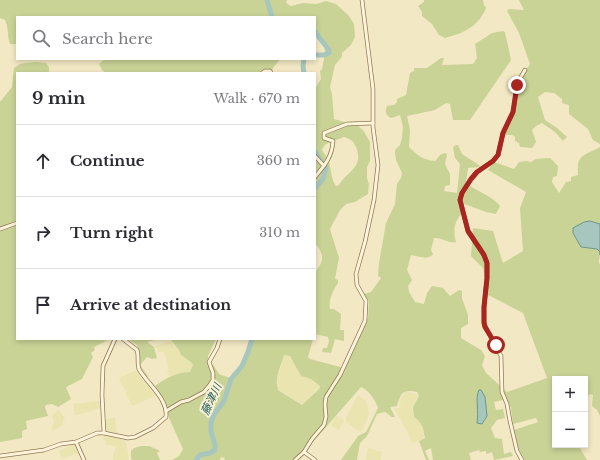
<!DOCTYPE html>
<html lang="en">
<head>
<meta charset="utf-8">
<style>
  body { margin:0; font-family:"Libre Baskerville","Noto Sans JP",serif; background:#f7f7f7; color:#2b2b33 }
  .controls { position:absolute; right:12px; bottom:12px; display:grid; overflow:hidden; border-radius:0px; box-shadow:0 2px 6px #0003 }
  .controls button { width:36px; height:36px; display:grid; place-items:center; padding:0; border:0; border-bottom:1px solid #e1e1e2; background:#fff; color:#2b2b33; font:20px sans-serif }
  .stop { position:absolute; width:12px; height:12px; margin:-9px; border:3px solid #a82520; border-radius:50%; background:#fff }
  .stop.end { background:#a82520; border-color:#fff; box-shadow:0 1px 4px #0008 }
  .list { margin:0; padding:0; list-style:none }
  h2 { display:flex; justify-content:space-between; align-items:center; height:52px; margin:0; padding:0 16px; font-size:17px }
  h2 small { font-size:13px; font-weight:400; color:#7c7c81 }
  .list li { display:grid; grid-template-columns:26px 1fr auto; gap:12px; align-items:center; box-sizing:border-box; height:72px; padding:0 16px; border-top:1px solid #e1e1e2 }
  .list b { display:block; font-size:15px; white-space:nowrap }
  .list em { font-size:13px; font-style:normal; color:#7c7c81 }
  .icon { flex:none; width:22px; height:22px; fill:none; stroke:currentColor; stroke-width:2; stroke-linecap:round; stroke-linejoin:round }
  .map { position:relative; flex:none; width:600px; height:460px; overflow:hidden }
  .search { position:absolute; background:#fff; box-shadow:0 2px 6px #0003; left:16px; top:16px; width:300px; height:44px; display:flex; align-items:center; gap:10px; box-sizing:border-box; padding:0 14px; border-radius:0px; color:#7c7c81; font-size:15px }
  .panel { position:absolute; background:#fff; box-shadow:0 2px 6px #0003; left:16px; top:72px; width:300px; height:268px; border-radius:0px }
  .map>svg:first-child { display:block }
  .farmland { fill:#eae4b1 }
  .green { fill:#c9d396; fill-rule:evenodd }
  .water { fill:#a7c6be; stroke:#6c968d }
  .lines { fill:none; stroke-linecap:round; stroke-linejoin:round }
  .river { stroke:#a7c6be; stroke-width:5 }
  .minor-casing { stroke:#917958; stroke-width:4.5 }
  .minor { stroke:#fdf4d9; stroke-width:3 }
  .route { stroke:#a82520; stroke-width:5 }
  .labels { text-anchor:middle; stroke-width:4; stroke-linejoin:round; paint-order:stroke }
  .water-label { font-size:11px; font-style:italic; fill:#2b6160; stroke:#faf1d5 }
</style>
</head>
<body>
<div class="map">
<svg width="600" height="460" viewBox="0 0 600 460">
  <rect width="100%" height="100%" fill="#f3e8c4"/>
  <g class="farmland">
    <path d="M170,341L179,350L181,355L191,361L193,365L190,373L185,372L169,376L167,371L169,370L164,352H159L155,346Z"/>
    <path d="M284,355L290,356L303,377L311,379L320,386V388L317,389L302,405L278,389L276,383L277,378L281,367Z"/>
    <path d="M137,370L156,396L132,406L119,378Z"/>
    <path d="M407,392L417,394L418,396L412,407L414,417L420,422L422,426L424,438L413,443L410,441L411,440L407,431L394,408H399L401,399L403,395Z"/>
    <path d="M357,396H359L366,401L369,414L363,429L360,431H358L346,422V417Z"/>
    <path d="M100,401V408L75,416L73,404Z"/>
    <path d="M57,410L60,411L65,419L63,421V425L52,431V427L54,421L52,416Z"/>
    <path d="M336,416L344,420L339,430L331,426Z"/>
    <path d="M115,417L117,433L106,431L105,420Z"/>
    <path d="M104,434L126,440L129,460H113V455L116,447L105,444L106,441L103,440Z"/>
    <path d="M75,444L78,453L62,459L59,451L71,445Z"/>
    <path d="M368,448L382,452L381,460H366Z"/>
  </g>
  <g class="green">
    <path d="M0,0H287L286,3L291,6L303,3L317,4L326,1L336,4L349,16L354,24L355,37L351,45L342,53V57L335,65L330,87L332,94L334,119L358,126L363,130L370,142V161L367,167V178L369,184L368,194L355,202L346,204L340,210L330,229L339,258L335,279L338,280V283C333,290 328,301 330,309H334L341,314L340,330H344V341L335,339L331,353L322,352L323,348H327L329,341L328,337L315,334V272C325,261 324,254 315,243V95L316,87L321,79L320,71L322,69C324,57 328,47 320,36L315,37V17H17V44H10C7,36 9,29 5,20L0,18ZM344,137C350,139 353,140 356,147C364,168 347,171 339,185L336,186C330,178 332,167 327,157C325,154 323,153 322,149L326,144Z"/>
    <path d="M424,0H483L484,5L486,8C478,27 464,33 445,38L439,35L432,24L422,16V12L418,6L424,2Z"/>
    <path d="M519,0H600V144L593,140L588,129L569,114V105L562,103V99L554,93L545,92L538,97L545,120L557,128L567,137L563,141L555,132L542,123L536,126L532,130L536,142L532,148L520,147L519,143L515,141V137L512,135H507L504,134L514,111L518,99L517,91L519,82L530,64L519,33L507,11L509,9L524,10Z"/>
    <path d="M503,31L505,32L511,60L470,120H453L450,104L446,103L435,110L407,116L410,130L409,147C417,155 423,160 435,161L441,154L446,153L447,155L445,164L450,174V185L445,186L444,191L457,193L460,164L455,158L453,147L456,145H458L462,154L479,165L480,167L468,168L466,183C477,192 491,195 500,206L496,214L486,212L459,202L462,213C454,222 453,231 456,242C449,244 442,237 434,238L431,250L433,254C429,261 418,256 411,255L407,270L412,280L408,286L409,292L415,302L424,304L427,293L432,286L443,288L450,296L459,290L462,291V298L468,315V324L461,328V338L481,350L485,356L482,365L486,373L507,392L547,378L523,313L488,295L483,268L471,256L473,228L493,231L503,263L523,251L520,208L526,192L488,170L494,162L514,169L519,162L526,161L531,162L536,159L550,158L558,166L557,176L553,177L552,182L559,193L566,182L571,181V177L578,175C576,154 584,156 600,147V224C597,223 594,222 591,221C582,220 576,226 573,233L581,247L597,249L600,252L599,262L600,265V416L597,410L592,406L593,395L590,394L585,399V379H555V445H578L587,460H525L519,450L514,430L538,422L536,418L513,424L511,408L507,399L494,402L496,410L503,409L505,418L497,420L491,428L495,438L502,439L504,454L511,452L513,456L494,460L492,452L486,454V451L480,452L479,450L469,453L471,460H433L431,448L425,451L429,460H426L419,441L425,438C423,428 423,423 414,417L413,407L419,396L417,392C402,389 401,393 397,406L390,407L395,417H392L385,412L377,414L367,436L360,443L357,460H341L358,436L366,432L378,408C376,401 368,389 361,387L313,442L309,440L304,449L294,460H224L225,458L221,457L220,460H172L179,456L183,449L169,418L166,404L155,386C166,378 177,372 190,372L193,365L191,362L181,355L179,350L170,339H216L208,356V361L214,366L219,374L233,379C245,367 249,355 254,339H313L308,357L310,359L344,368L368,318L369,301L364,294L371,292L381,278L378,276L379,263L386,223L395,204L397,184L401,178L402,173L396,160L395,153V150L400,145L402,138L403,127L400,115L391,118C385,115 385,112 387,106L394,105L397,102V99L406,95L410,73L414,71V68H427L441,58H444L442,65L473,64L477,58L475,44L492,33ZM284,355L290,356L301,376L311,379L320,386V388L302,405L278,390C274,377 281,367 284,355ZM479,390H481L485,397L487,416L477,423C479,413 475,396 479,390Z"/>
    <path d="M105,59H280L273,68L272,73H106L102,70L99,64Z"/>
    <path d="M35,62L46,63L49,67V73H17V339H110L94,347L95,350L91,353L93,357L82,379L66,387L71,399L58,407L52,404L46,405L45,407L48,416L26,421L27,429L22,431V438L0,442V102L12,87L14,68L20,64Z"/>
    <path d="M127,339H158L147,342L154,347L157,358L152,359L147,357L140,365L148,376L147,377L139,365L138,349L137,345Z"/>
    <path d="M141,446H149L160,451L157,453L160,460H132L131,458V451L134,448Z"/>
  </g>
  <g class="water">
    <path d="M590,221L600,224V255V252L597,249L581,247L573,233V228L584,222Z"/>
    <path d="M479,390H481L485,397L487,416L482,424L477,423C479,413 475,396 479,390Z"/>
  </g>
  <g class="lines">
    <g class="river">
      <path d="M267,0L272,17"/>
      <path d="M315,32L329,50V53L324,55H315"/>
      <path d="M304,73L303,66L304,59"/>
      <path d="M315,152L326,168L323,179L315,188"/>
      <path d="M196,460L200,455L210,453L215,450V445L211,431V423L213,416L224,401L231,379L242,366L248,352L252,339"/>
    </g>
    <defs>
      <g id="minor">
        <path d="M262,73L265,71H270L271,73"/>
        <path d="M315,156L324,166"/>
        <path d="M315,177C325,165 332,157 333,141L324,138V133L347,124L373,123"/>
        <path d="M0,229L17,223"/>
        <path d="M166,411L181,402L189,400L204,392L209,386L213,380V373L209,362L217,348L220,339"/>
        <path d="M104,433L102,395L103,366L115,339"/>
        <path d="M76,442L84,460"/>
        <path d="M304,452L315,460"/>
        <path d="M0,456L44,450L61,444L76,442L97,433H104L128,438L135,437L153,428L166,417C168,398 147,384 139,369C137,363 139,356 137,350L123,339"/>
        <path d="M295,460L304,452L312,439L324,425L326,417L325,404L326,397L340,375L365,321L366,301L357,285L356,274L365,242L374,200L378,165L373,127V89L362,0"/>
        <path d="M522,460L517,451L510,421L507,404L502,392L501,356L484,324V307L487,278V263L484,255L468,231L460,200L462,193L471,179L477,172L493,161L498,155L503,133L513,112L518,82L525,70"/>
      </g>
    </defs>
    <use href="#minor" class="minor-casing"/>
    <use href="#minor" class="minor"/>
  </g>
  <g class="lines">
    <path class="route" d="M496,345L485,327L484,322V307L487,278V263L484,255L468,231L460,200L462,193L471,179L477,172L493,161L498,155L503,133L513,112L517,85"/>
  </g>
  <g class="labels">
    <g class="water-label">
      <text transform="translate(211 399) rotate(-65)" y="4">藤津川</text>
    </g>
  </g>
</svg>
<div class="controls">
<button>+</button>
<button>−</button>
</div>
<div class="stop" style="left:496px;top:345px"></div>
<div class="stop end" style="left:517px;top:85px"></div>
<div class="search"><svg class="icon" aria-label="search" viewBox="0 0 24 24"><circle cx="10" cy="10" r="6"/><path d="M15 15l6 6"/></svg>Search here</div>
<section class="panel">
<h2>9 min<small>Walk · 670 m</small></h2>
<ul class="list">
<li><svg class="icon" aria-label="ahead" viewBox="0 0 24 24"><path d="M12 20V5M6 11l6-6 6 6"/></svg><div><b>Continue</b></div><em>360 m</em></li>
<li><svg class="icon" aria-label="right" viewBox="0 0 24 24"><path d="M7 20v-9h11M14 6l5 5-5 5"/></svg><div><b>Turn right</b></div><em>310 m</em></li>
<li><svg class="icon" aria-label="arrive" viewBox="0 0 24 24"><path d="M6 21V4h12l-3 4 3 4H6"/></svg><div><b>Arrive at destination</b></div></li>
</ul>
</section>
</div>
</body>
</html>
